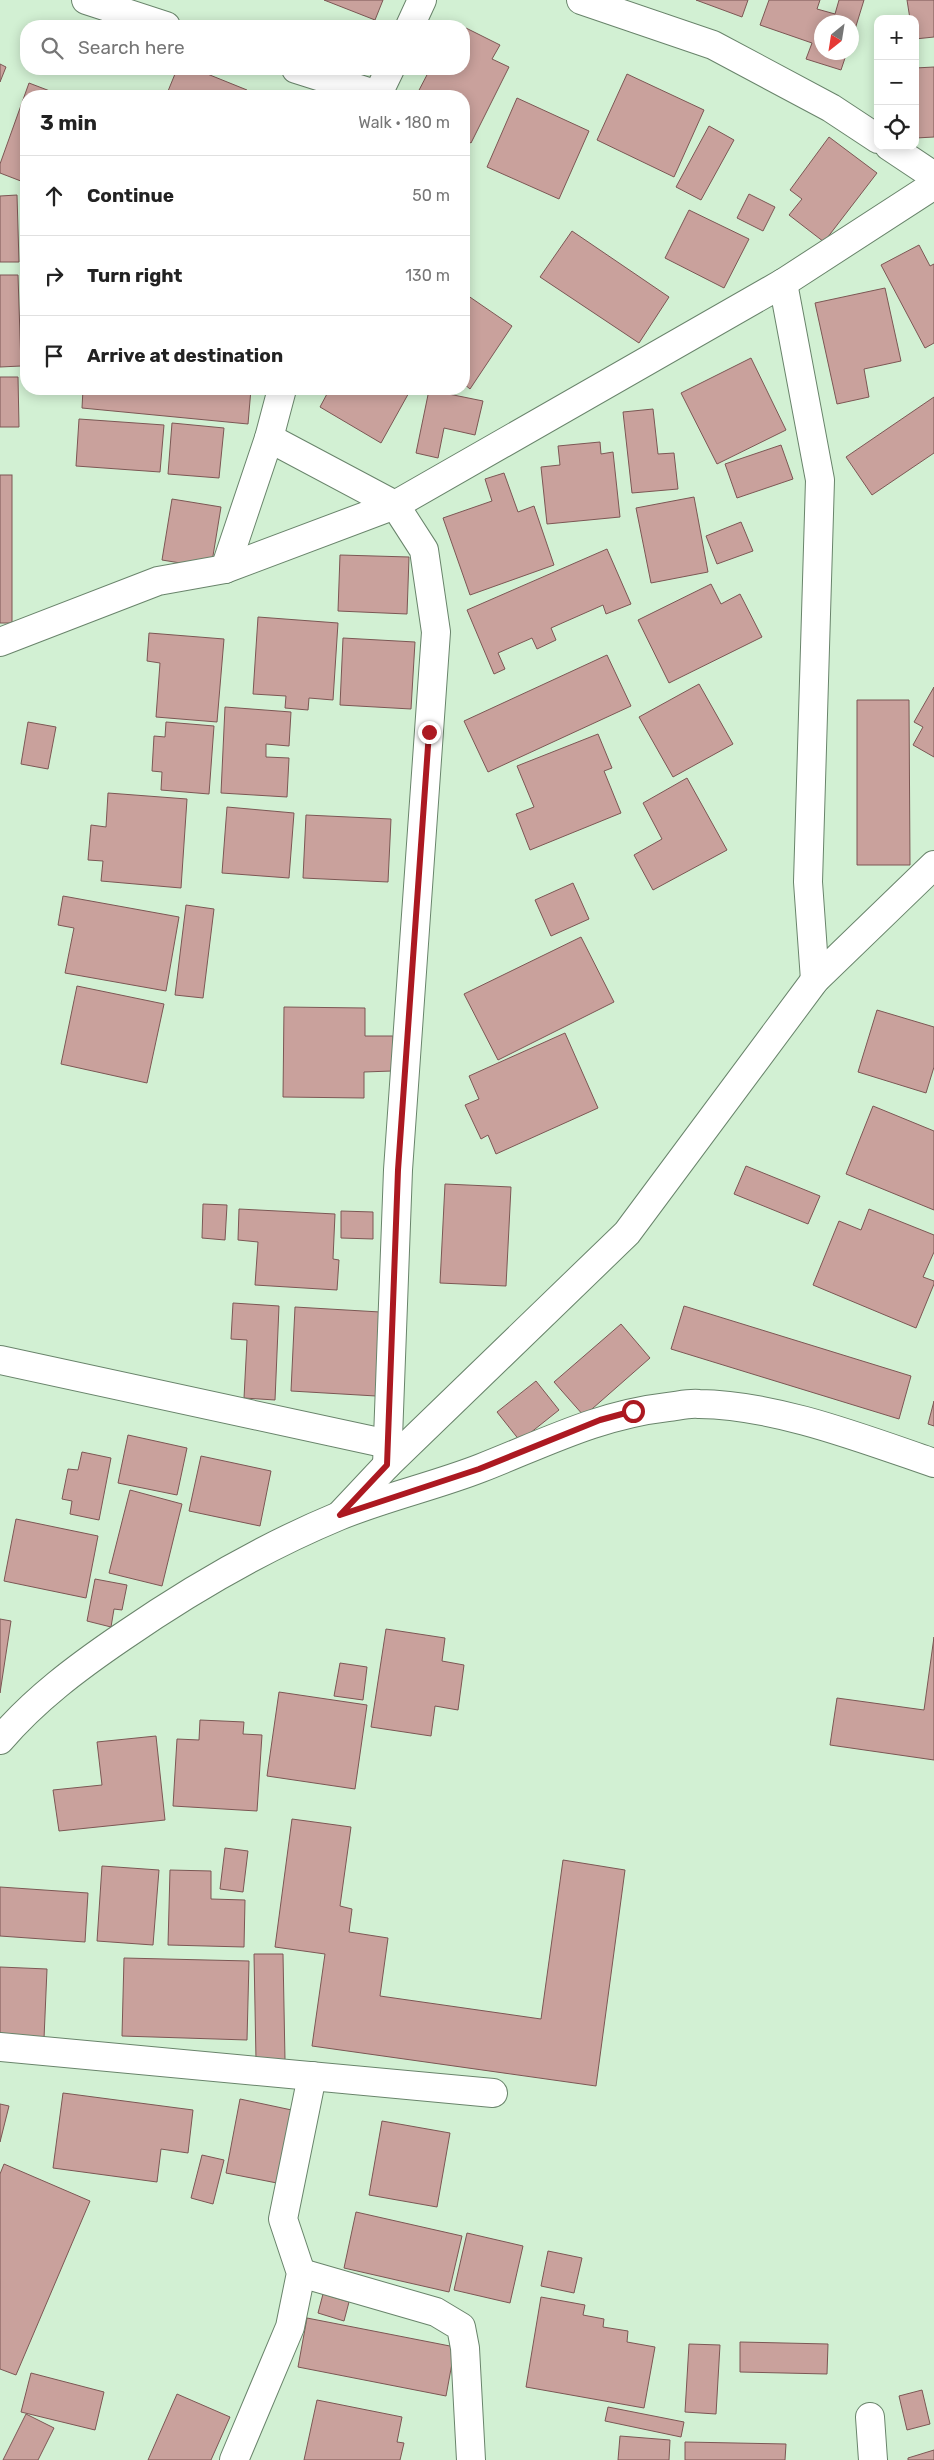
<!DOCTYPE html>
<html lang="en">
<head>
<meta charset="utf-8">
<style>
  body { margin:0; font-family:Rubik,sans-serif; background:#f2f2f2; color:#222 }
  .controls { position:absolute; right:15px; top:15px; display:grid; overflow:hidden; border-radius:10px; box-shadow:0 2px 12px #0003 }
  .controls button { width:45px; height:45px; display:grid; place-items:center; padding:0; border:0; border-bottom:1px solid #e0e0e0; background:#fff; color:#222; font:25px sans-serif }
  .compass { position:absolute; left:814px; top:15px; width:45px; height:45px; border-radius:50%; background:#fff; box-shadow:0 2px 12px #0003; rotate:210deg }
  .stop { position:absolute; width:15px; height:15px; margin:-11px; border:4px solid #ac1921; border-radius:50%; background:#fff }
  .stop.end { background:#ac1921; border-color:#fff; box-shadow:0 1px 5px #0008 }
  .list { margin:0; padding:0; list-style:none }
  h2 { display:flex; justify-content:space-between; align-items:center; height:65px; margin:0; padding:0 20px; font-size:21px }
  h2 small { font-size:16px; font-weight:400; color:#767676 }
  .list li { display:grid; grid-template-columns:32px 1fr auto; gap:15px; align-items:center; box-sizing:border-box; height:80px; padding:0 20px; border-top:1px solid #e0e0e0 }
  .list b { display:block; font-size:19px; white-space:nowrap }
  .list em { font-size:16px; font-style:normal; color:#767676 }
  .icon { flex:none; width:28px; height:28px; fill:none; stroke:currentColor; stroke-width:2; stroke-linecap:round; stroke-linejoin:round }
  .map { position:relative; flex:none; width:934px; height:2460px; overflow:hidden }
  .search { position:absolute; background:#fff; box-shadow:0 2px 12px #0003; left:20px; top:20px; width:450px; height:55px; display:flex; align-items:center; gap:12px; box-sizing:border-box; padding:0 18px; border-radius:20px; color:#767676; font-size:19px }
  .panel { position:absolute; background:#fff; box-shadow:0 2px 12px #0003; left:20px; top:90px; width:450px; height:305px; border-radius:20px }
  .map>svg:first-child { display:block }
  .building { fill:#c9a19c; stroke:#7c5754 }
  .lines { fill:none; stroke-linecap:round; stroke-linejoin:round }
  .minor-casing { stroke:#69846b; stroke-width:30 }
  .minor { stroke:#fff; stroke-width:28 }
  .route { stroke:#ac1921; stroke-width:6 }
</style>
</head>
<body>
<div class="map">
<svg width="934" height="2460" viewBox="0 0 934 2460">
  <rect width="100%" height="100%" fill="#d2f0d3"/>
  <g class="building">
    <path d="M324,0H383L375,20Z"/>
    <path d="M696,0H748L742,17Z"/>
    <path d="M769,0H820L817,9L835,14L839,0H864L852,39V22H822V52H847L841,70L806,59L812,43L760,25Z"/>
    <path d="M907,0H934V37L915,39V19H910Z"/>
    <path d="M466,28L500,45L492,59L509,67L471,143L464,139V96H416L430,69H464V34Z"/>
    <path d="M0,64L6,67L0,82Z"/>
    <path d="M934,67V137L916,138L915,68Z"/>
    <path d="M177,69H195L247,90L244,96H166Z"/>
    <path d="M627,74L704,110L674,177L597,140Z"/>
    <path d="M29,83L63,96H26V183L0,173V164Z"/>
    <path d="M517,98L589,131L559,199L487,167Z"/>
    <path d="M709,126L734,140L701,200L676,187Z"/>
    <path d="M829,137L877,173L824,242L789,215L802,199L790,190Z"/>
    <path d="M749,194L775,207L763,231L737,218Z"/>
    <path d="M17,195L19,262H0V196Z"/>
    <path d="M689,210L749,239L724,288L665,258Z"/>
    <path d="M572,231L669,297L639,343L540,277Z"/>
    <path d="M919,245L930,266L934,264V343L925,348L881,265Z"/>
    <path d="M0,275H18L21,366L0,367Z"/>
    <path d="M885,288L901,361L864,369L869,397L837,404L815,303Z"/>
    <path d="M464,293L512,326L470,389L464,384Z"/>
    <path d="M751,358L786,430L717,464L681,393Z"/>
    <path d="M0,377H18L19,427H0Z"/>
    <path d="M83,389H251L248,424L82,408Z"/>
    <path d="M322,389H411L381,443L320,407L328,392Z"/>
    <path d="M429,390L483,401L475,435L444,428L438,458L416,453Z"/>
    <path d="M934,397V453L872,495L846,457Z"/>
    <path d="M653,409L658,454L674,453L678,489L632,493L623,412Z"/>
    <path d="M79,419L164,425L160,472L76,466Z"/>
    <path d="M172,423L224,428L219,478L168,474Z"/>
    <path d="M600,442L601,454L613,452L620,517L547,524L541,467L560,465L558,446Z"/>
    <path d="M781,445L793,479L737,498L725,464Z"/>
    <path d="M504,473L518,512L534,506L554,565L470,595L443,518L492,501L485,479Z"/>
    <rect x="0" y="475" width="12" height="148"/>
    <path d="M694,497L708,572L651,583L636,508Z"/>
    <path d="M172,499L221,507L211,568L162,560Z"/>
    <path d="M741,522L753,551L717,564L706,536Z"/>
    <path d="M607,549L631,604L606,614L603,605L551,628L556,640L537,649L532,638L498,653L505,669L494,674L467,610Z"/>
    <path d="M340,555L409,557L407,614L338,611Z"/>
    <path d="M711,584L721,604L740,594L762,637L669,683L638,620Z"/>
    <path d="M258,617L338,623L333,700L309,698L308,710L285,708L286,696L253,694Z"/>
    <path d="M149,633L224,639L217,722L156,717L160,663L147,661Z"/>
    <path d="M343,638L415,642L411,709L340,705Z"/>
    <path d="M607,655L631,706L488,772L464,721Z"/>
    <path d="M699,684L733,744L673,777L639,717Z"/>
    <path d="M934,687V757L913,745L923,727L914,722Z"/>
    <path d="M857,700H909L910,865H857Z"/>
    <path d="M225,707L291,712L289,746L266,744V757L289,758L287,797L221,793Z"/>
    <path d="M28,722L56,727L48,769L21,764Z"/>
    <path d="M166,722L214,726L209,794L161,790L162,772L152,771L154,736L165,737Z"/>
    <path d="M598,734L612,768L604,771L621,813L530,850L516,814L534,807L517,766Z"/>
    <path d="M687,778L727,850L653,890L634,855L662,839L643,803Z"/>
    <path d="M108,793L187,799L181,888L101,881L103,861L88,860L91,825L106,827Z"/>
    <path d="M227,807L294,813L289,878L222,873Z"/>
    <path d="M306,815L391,819L388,882L303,878Z"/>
    <path d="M573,883L589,919L551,936L535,900Z"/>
    <path d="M63,896L179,917L166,991L65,973L74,928L58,925Z"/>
    <path d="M186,905L214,909L203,998L175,995Z"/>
    <path d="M581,937L614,1002L498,1060L464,994Z"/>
    <path d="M77,986L164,1004L147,1083L61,1064Z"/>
    <path d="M284,1007L365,1008V1036H393L392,1071L364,1072V1098L283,1097Z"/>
    <path d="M877,1010L934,1027V1067L926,1093L858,1072Z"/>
    <path d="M565,1033L598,1108L496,1154L488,1135L481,1139L465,1105L479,1099L469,1076Z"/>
    <path d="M873,1106L934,1131V1210L846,1174Z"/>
    <path d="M746,1166L820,1196L808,1224L734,1194Z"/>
    <path d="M445,1184L511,1187L506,1286L440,1283Z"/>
    <path d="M203,1204L227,1205L225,1240L202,1238Z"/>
    <path d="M239,1209L335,1214L333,1259L339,1260L337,1290L255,1285L258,1242L238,1240Z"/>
    <path d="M869,1209L934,1235V1252L923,1277L934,1281V1284L916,1328L813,1285L839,1221L861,1230Z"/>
    <path d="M341,1211L373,1212V1239L341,1238Z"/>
    <path d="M233,1303L279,1306L275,1400L244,1398L247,1340L231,1339Z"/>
    <path d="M684,1306L911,1376L899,1419L671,1349Z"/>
    <path d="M295,1307L380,1312L376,1396L291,1391Z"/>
    <path d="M621,1324L650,1358L584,1416L554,1382Z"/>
    <path d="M536,1381L559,1410L520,1441L497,1412Z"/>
    <path d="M934,1401V1426L928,1424Z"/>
    <path d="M128,1435L187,1448L177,1495L118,1483Z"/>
    <path d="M82,1452L111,1458L99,1520L70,1514L72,1501L62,1499L68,1469L78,1470Z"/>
    <path d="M201,1456L271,1471L260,1526L189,1511Z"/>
    <path d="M130,1490L182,1504L162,1586L109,1573Z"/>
    <path d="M16,1519L98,1536L86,1598L4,1581Z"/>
    <path d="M95,1579L127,1585L122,1610L114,1609L111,1627L87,1621Z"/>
    <path d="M0,1619L11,1621L0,1693Z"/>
    <path d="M386,1629L445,1638L442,1661L464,1665L458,1710L435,1706L431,1736L371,1727Z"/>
    <path d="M934,1637V1760L830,1745L837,1698L924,1710Z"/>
    <path d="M340,1663L367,1667L363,1700L334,1696Z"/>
    <path d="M279,1692L367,1705L355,1789L267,1776Z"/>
    <path d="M200,1720L244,1722L243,1734L262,1735L257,1811L173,1806L177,1739L199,1740Z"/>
    <path d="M156,1736L165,1820L59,1831L53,1790L102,1785L97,1742Z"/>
    <path d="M292,1819L351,1827L340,1906L352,1909L349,1932L388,1938L380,1996L541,2019L563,1860L625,1870L596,2086L312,2046L325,1954L275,1947Z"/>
    <path d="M225,1848L248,1851L243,1892L220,1889Z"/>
    <path d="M102,1866L159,1870L153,1945L97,1941Z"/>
    <path d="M170,1870L211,1871V1899L245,1900L244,1947L168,1945Z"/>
    <path d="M0,1887L88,1893L85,1942L0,1936Z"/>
    <path d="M254,1954H283L285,2060H256Z"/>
    <path d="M124,1958L249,1961L247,2040L122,2036Z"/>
    <path d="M0,1967L47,1969L44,2039L0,2036Z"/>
    <path d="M63,2093L193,2110L188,2153L161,2149L157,2182L53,2168Z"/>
    <path d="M240,2099L301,2112L287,2185L226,2173Z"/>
    <path d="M0,2104L9,2106L0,2142Z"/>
    <path d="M382,2121L450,2133L437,2207L369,2195Z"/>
    <path d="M202,2155L224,2160L213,2204L191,2198Z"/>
    <path d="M4,2164L90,2201L16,2375L0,2369V2174Z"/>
    <path d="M356,2212L462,2236L449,2292L344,2268Z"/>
    <path d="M467,2233L523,2246L510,2303L454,2290Z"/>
    <path d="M548,2251L582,2258L574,2293L541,2286Z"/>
    <path d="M323,2294L349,2302L344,2321L318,2313Z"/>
    <path d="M541,2297L585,2305L583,2315L604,2319L603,2327L628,2331L627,2342L655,2347L644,2408L526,2387Z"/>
    <path d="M307,2318L455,2347L446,2396L298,2367Z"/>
    <path d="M740,2342L828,2344L827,2374L740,2372Z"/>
    <path d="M689,2344L720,2345L716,2414L685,2412Z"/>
    <path d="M31,2373L104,2392L95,2430L21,2412Z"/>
    <path d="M922,2390L930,2424L907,2430L899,2396Z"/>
    <path d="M177,2394L230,2417L211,2460H148Z"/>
    <path d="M317,2400L402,2417L397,2442L404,2443L400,2460H304Z"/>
    <path d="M608,2407L684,2422L681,2437L605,2421Z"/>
    <path d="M26,2414L54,2428L38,2460H3Z"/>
    <path d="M620,2436L670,2440L669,2460H618Z"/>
    <path d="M685,2442L786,2444L785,2460H685Z"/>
    <path d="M934,2450V2460H908V2458Z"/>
  </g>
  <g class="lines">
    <defs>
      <g id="minor">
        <path d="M86,0L166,26"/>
        <path d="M581,0L713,45L831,108L878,139"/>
        <path d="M410,26L422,0"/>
        <path d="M296,69L378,95"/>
        <path d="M377,96L390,69"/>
        <path d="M889,146L934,176"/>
        <path d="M783,283L820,480L808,882L815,980"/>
        <path d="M269,438L395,505L424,550L436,632L398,1170L387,1465"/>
        <path d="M225,569L269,438L282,389"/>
        <path d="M0,642L158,581L225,569L395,505L783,283L934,185"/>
        <path d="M0,1360L388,1444"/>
        <path d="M341,1514L387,1465L627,1233L815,980L934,865"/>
        <path d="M0,1740C35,1699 78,1667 122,1637C190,1590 262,1548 339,1516C385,1497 435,1486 481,1468C545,1443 598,1415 668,1407C678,1406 688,1403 699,1404C776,1405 861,1438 934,1463"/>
        <path d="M0,2047L493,2093"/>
        <path d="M301,2273L436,2312L461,2327L465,2348L471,2460"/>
        <path d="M870,2417L873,2460"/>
        <path d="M234,2460L290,2327L301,2273L283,2219L312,2076"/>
      </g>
    </defs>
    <use href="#minor" class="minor-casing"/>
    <use href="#minor" class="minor"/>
  </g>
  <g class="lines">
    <path class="route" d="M429,732L398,1170L387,1465L340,1515L479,1469L600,1420L633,1411"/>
  </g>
</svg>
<div class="controls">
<button>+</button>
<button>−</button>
<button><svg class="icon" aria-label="locate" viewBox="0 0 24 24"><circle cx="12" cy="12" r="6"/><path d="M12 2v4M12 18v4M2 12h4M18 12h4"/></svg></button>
</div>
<svg class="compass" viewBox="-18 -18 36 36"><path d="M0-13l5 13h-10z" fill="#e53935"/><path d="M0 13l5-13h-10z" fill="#767676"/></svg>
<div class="stop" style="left:633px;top:1411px"></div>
<div class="stop end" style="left:429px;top:732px"></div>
<div class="search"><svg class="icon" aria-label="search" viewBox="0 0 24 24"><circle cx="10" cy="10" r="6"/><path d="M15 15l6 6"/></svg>Search here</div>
<section class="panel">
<h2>3 min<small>Walk · 180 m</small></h2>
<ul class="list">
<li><svg class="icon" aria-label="ahead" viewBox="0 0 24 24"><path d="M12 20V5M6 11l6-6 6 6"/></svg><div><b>Continue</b></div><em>50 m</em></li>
<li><svg class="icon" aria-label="right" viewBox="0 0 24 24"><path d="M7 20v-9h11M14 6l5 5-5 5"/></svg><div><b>Turn right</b></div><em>130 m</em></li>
<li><svg class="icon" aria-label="arrive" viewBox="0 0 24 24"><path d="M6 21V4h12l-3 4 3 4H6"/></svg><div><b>Arrive at destination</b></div></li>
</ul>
</section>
</div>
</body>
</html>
